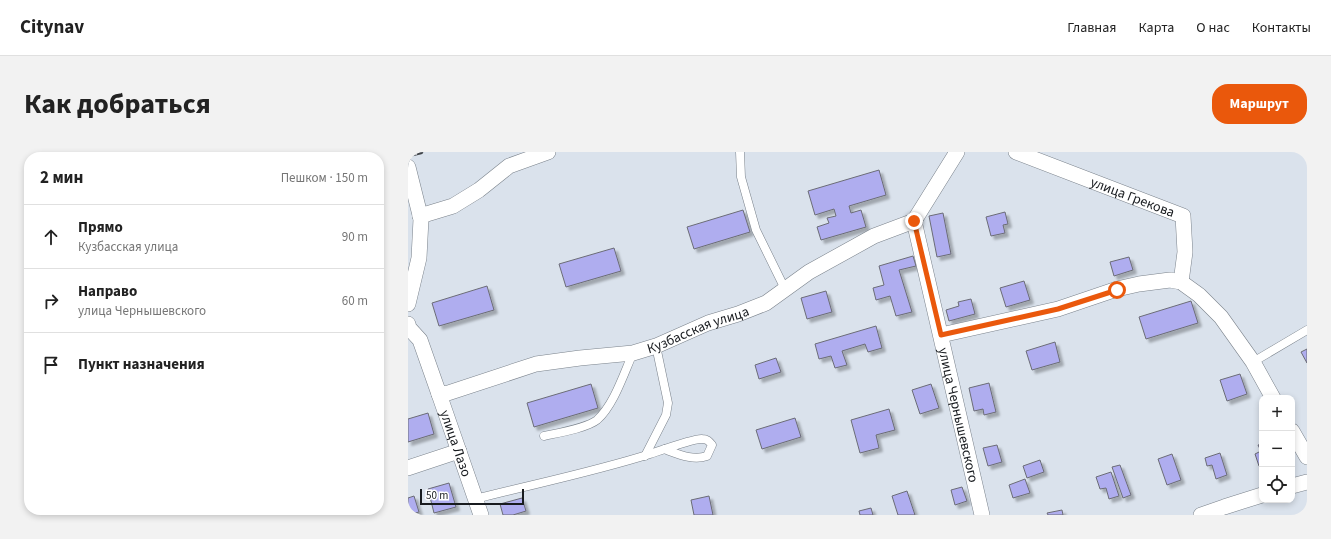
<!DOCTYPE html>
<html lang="ru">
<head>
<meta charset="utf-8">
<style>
  body { margin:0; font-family:"Source Sans 3",sans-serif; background:#f2f2f2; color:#222 }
  .controls { position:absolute; right:12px; bottom:12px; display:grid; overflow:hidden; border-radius:8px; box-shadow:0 2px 6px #0003 }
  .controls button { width:36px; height:36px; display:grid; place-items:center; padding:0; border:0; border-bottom:1px solid #e0e0e0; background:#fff; color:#222; font:20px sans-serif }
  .scale { position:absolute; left:12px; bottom:10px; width:104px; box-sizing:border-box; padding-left:4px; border:2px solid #181b1f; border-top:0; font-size:11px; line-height:14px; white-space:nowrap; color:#181b1f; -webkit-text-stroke:3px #fff; paint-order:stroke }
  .stop { position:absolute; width:12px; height:12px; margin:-9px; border:3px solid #ea580c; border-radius:50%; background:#fff }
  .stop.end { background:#ea580c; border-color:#fff; box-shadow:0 1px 4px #0008 }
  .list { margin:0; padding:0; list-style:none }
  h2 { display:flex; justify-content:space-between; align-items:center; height:52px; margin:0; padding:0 16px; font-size:17px }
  h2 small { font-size:13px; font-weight:400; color:#767676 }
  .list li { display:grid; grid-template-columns:26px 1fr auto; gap:12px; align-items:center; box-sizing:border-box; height:64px; padding:0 16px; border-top:1px solid #e0e0e0 }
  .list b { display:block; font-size:15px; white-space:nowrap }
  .list p { margin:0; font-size:13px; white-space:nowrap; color:#767676 }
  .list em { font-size:13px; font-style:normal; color:#767676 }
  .icon { flex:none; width:22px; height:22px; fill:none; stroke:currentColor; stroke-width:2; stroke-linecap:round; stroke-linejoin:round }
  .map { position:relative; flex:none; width:899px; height:363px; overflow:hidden; border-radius:16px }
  header { display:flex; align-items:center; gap:24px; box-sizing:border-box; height:56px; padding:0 20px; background:#fff; border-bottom:1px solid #e0e0e0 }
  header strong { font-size:19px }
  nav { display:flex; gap:22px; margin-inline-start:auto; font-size:14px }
  .intro { display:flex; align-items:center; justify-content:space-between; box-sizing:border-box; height:96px; padding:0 24px }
  h1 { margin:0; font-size:28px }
  .button { padding:10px 18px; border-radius:16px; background:#ea580c; color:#fff; font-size:14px; font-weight:700 }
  main { display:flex; gap:24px; padding:0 24px }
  aside { flex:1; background:#fff; border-radius:16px; box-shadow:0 2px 6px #0003 }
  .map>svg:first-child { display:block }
  .building { fill:#afadef; stroke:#6b6c76; filter:url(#shadow) }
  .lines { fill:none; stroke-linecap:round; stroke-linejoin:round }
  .service-casing { stroke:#7a828b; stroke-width:9 }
  .minor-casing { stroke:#7a828b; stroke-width:16 }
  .service { stroke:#fff; stroke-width:8 }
  .minor { stroke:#fff; stroke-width:15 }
  .rail-casing { stroke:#3f4348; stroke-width:4.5 }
  .rail { stroke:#fff; stroke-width:3; stroke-dasharray:9; stroke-linecap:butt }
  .route { stroke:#ea580c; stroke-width:5 }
  .labels { text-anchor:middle; stroke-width:3; stroke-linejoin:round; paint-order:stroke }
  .street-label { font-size:14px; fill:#181b1f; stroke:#fff }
</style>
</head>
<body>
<header>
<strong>Citynav</strong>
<nav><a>Главная</a><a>Карта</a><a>О нас</a><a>Контакты</a></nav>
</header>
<div class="intro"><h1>Как добраться</h1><a class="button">Маршрут</a></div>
<main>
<aside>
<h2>2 мин<small>Пешком · 150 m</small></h2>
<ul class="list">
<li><svg class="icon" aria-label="ahead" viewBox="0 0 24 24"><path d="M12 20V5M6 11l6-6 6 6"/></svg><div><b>Прямо</b><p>Кузбасская улица</p></div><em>90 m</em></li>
<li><svg class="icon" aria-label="right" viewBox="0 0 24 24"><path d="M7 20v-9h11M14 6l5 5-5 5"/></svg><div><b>Направо</b><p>улица Чернышевского</p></div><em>60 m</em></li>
<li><svg class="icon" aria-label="arrive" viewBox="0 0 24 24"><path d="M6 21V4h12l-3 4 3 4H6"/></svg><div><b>Пункт назначения</b></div></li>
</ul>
</aside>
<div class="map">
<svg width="899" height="363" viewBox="0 0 899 363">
  <defs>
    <filter id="shadow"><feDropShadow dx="3.5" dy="3.5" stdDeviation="1" flood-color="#0004"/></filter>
  </defs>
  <rect width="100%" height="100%" fill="#dae2ec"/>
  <g class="building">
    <path d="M471,18L478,43L441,54L443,61L453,58L458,75L413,88L409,75L421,71L419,66L428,64L426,57L407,63L400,39Z"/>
    <path d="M335,58L342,80L286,97L279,75Z"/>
    <path d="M597,60L600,72L595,73L597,81L583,84L578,65Z"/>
    <path d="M535,61L543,102L529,105L521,64Z"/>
    <path d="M206,96L213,119L158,135L151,112Z"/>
    <path d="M505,104L508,114L491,118L504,160L488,164L482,144L468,148L465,136L476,133L471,114Z"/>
    <path d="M721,105L725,118L706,124L702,110Z"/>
    <path d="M616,129L622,148L598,155L592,136Z"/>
    <path d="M79,134L86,158L31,174L24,151Z"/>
    <path d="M418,139L424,160L399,167L393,146Z"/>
    <path d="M563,147L567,162L541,169L538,158L551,154L550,150Z"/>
    <path d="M783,149L790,171L738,187L731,165Z"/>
    <path d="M468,174L474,196L460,200L457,192L434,199L439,213L427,216L423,204L411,207L407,192Z"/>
    <path d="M647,190L652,210L624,218L618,199Z"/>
    <path d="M899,197V211L893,200Z"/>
    <path d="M368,206L373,220L351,227L347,213Z"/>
    <path d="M832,222L839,242L819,249L812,228Z"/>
    <path d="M581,231L588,260L576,263L575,257L566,259L561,236Z"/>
    <path d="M183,232L190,256L126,275L119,251Z"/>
    <path d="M523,232L531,256L512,262L504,238Z"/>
    <path d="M481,257L487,278L468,283L471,296L452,301L443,268Z"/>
    <path d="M20,261L26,282L0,290V267Z"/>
    <path d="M387,266L393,285L354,297L348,278Z"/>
    <path d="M854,292V313L851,314L847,302L853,299L850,293Z"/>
    <path d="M589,293L594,310L580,314L575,296Z"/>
    <path d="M812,301L819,323L808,327L804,313L799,314L797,306Z"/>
    <path d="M764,302L773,328L759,333L750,307Z"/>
    <path d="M632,308L636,320L619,326L615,314Z"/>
    <path d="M712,313L723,343L715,346L704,315Z"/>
    <path d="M703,320L711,344L701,347L698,336L692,337L688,325Z"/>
    <path d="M617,327L622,341L605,346L601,333Z"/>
    <path d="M41,331L48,355L26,361L20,337Z"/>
    <path d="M554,335L559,349L547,353L543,338Z"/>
    <path d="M499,339L507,363H490L484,344Z"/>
    <path d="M6,344L11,360L0,363V346Z"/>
    <path d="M301,344L305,363H286L283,348Z"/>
    <path d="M114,346L118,359L105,363H95L92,352Z"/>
    <path d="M463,356L465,363H452L451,359Z"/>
    <path d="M654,358L655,363H640L639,361Z"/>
  </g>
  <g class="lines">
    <defs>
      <g id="service">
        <path d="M332,0L333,25L348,78L377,137"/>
        <path d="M845,210L899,178"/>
        <path d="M136,284C150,281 179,276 189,268C206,253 216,221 225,201"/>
        <path d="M237,304L258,263L260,251L248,194"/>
        <path d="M67,347C126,332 185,320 242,302C251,299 287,286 294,287C299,287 301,289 304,293L299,304C285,309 270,302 256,297"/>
      </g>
      <g id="minor">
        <path id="s1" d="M608,0L775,64L777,100L773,130"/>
        <path d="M0,15L13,67L11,106L0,152"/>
        <path d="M12,64L45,54L71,38L101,14L140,0"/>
        <path id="s2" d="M506,69L574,363"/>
        <path id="s3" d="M0,172L1,176L12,188L31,242L40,241L128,212L172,206L225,201L248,194L300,171L330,162L358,151L401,120L466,84L506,69L549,0"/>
        <path d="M533,183L650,157L709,137L731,132L762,128L773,130L791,143L813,165L845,210L865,246"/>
        <path id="s4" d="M31,242L73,363"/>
        <path d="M884,279L899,305"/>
        <path d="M0,316L51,299"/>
        <path d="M884,334L899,330"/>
        <path d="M793,363L816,355L854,343"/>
      </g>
    </defs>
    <use href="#service" class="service-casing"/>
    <use href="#minor" class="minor-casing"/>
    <use href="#service" class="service"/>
    <use href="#minor" class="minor"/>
    <defs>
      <path id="rail" d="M0,3L13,0"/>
    </defs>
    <use href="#rail" class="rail-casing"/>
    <use href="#rail" class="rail"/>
  </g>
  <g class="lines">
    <path class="route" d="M506,69L533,183L650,157L709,138"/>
  </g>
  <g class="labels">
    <g class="street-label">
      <text dy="5" stroke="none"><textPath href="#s1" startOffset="125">улица Грекова</textPath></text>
      <text dy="5" stroke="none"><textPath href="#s3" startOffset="346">Кузбасская улица</textPath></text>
      <text dy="5" stroke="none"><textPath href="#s2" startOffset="199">улица Чернышевского</textPath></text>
      <text dy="5" stroke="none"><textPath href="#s4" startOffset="52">улица Лазо</textPath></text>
    </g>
  </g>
</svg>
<div class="controls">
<button>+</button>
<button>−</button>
<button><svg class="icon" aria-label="locate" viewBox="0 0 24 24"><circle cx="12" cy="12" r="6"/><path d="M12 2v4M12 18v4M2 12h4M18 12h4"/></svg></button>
</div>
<div class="scale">50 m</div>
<div class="stop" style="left:709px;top:138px"></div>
<div class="stop end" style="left:506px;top:69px"></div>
</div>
</main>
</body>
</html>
